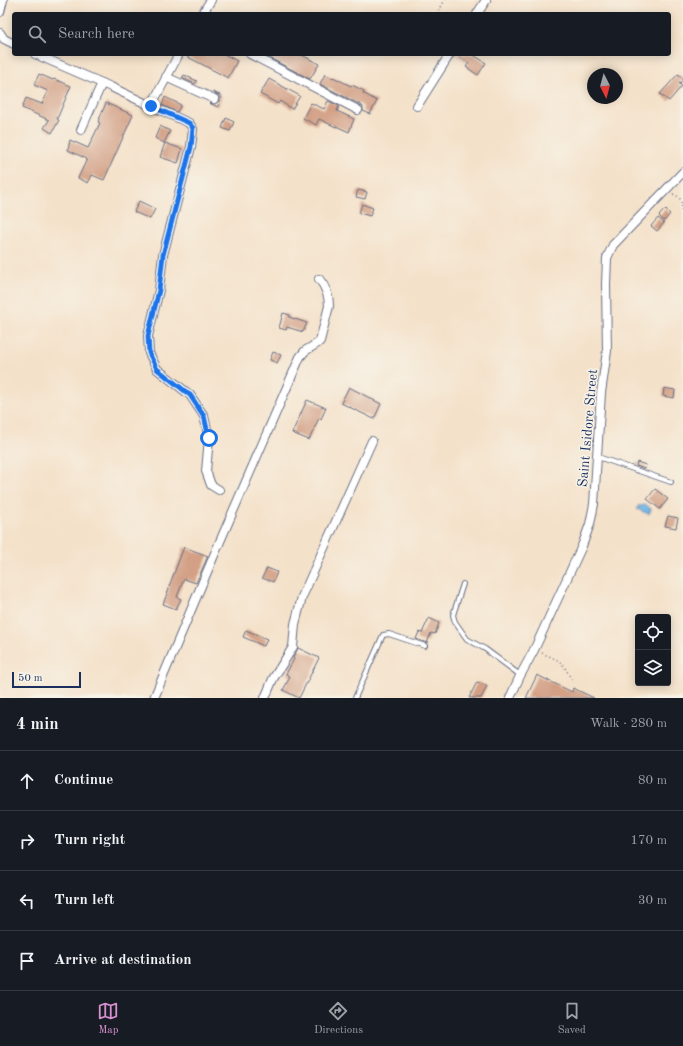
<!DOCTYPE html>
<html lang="en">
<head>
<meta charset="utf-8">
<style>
  body { margin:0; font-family:"Old Standard TT",serif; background:#242831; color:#f1f3f6 }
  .controls { position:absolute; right:12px; bottom:12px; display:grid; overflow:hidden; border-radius:4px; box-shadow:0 2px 10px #0003 }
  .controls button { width:36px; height:36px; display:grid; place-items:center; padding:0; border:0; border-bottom:1px solid #363941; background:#171b24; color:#f1f3f6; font:20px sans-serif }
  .compass { position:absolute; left:587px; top:68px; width:36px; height:36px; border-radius:50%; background:#171b24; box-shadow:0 2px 10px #0003; rotate:174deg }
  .scale { position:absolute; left:12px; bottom:10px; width:69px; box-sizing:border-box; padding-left:4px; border:2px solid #1b2f5e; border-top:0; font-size:11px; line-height:14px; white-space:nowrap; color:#1b2f5e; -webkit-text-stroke:3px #f7f3e8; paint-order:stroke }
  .stop { position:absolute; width:12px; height:12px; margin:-9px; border:3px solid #1a73e8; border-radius:50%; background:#fff }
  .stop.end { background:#1a73e8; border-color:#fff; box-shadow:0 1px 4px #0008 }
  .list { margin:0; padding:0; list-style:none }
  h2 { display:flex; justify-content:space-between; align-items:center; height:52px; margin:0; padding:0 16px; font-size:17px }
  h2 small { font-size:13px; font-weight:400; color:#9ea1a6 }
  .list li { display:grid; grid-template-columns:26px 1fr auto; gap:12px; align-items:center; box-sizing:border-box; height:60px; padding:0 16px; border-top:1px solid #363941 }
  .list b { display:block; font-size:15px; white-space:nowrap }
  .list em { font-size:13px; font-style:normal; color:#9ea1a6 }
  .icon { flex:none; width:22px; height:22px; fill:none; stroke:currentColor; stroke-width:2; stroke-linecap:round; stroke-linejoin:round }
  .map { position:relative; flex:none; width:683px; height:698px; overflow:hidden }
  .search { position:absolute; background:#171b24; box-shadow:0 2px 10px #0003; left:12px; right:12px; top:12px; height:44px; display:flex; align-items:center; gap:10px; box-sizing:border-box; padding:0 14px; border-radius:4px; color:#9ea1a6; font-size:15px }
  .sheet { height:292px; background:#171b24 }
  nav { display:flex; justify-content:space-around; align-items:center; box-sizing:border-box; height:56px; border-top:1px solid #363941; background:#171b24; font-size:11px; color:#9ea1a6 }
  nav a { display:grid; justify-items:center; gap:2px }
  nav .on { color:#d690ce }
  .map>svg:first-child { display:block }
  .water { fill:#6eb6e6; stroke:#4472a2 }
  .building { fill:#d3a086 }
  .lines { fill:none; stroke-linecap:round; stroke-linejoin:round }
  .lane-casing { stroke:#676d83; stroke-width:6 }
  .street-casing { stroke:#676d83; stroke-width:10 }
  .path { stroke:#676d83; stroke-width:1.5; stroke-dasharray:1 3; stroke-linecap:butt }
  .lane { stroke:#fff; stroke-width:4 }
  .street { stroke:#fff; stroke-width:8 }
  .route { stroke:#1a73e8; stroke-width:5 }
  .labels { text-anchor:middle; stroke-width:3; stroke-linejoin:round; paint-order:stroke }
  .street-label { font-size:14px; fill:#1b2f5e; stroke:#f7f3e8 }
</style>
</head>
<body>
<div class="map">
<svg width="683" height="698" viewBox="0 0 683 698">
  <rect width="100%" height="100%" fill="#f7f3e8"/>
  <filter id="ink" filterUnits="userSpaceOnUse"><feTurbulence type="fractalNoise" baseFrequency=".025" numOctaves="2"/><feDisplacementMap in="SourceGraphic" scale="8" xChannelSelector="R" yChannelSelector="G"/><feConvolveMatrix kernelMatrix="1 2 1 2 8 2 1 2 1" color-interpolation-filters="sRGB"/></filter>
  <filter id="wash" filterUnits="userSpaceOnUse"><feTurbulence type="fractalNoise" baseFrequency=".012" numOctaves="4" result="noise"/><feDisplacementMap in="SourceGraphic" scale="16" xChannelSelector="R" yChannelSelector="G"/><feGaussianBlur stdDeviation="0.9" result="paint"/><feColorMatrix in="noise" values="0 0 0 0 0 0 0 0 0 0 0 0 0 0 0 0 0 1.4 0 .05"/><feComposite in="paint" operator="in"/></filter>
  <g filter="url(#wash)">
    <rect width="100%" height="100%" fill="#f4e1c9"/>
    <path class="water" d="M646,505L651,509L649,514L637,509L638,506Z"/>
    <g id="blocks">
      <g class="building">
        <path d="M184,54H224L237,61L228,78L184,55Z"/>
        <path d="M262,54H300L319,64L310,79Z"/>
        <path d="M455,54H472L486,63L478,75L466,67L469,63Z"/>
        <path d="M39,74L53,80L54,79L71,86L57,119L59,120L52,133L44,128L49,120L22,108L26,98L42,104L48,91L34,85Z"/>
        <path d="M325,74L332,78L333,77L351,86L352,85L364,91L363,93L377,101L370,114L363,111V107L361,105L320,84Z"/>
        <path d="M678,74L683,78V80L679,84L682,86L669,101L660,94Z"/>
        <path d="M184,75L197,81L195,84L182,78Z"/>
        <path d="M269,79L300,96L292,109L280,101L278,104L260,94Z"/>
        <path d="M213,92L222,96L218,107L209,103L215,104L219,101V96Z"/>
        <path d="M165,97L181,105L177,112L162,105Z"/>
        <path d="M328,101L339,106L337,111L354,119L349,132L336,126V127L319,119L316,125L303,118L311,103L324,109Z"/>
        <path d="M106,103L133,115L104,180L92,175L88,183L78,178L87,159L68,150L70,140L88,148L100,123L98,122Z"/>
        <path d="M226,118L234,122L230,131L222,128Z"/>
        <path d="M160,126L170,131L164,143L155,138Z"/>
        <path d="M165,143L182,149L178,163L160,157Z"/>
        <path d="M358,190L367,192L365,199L356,197Z"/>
        <path d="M139,201L155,209L150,219L134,212Z"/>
        <path d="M362,204L373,208L370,216L359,213Z"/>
        <path d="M665,209L670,214L664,221L659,216Z"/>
        <path d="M658,218L664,223L657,231L651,226Z"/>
        <path d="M283,313L290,315L289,317L307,323L303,332L287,327L286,330L279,328Z"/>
        <path d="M273,352L281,355L277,363L270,360Z"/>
        <path d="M349,387L381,404L374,419L341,403Z"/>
        <path d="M664,388L675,390L674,398L663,396Z"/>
        <path d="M307,400L326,408L321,419L319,418L309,440L292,433Z"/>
        <path d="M637,462L646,465L645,469L636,466Z"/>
        <path d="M655,489L668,499L660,509L647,499Z"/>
        <path d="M668,516L678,518L676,528L665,526Z"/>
        <path d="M184,547L208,556L196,583L184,579L177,597L181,599L176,609L163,604L169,589H168Z"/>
        <path d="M267,568L277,572L273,582L262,578Z"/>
        <path d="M429,618L439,623L435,634L431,633L427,643L416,639L419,632L422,633Z"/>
        <path d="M246,630L267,639L264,646L243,637Z"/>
        <path d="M298,648L319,658L299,698L283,690L290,677L286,674L294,659L293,658Z"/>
        <path d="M537,675L572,692L573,688L594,698H526Z"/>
        <path d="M477,682L487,686L481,698H469Z"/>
      </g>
    </g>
  </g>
  <g filter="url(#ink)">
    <use href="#blocks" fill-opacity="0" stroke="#676d83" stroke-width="1"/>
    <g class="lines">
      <defs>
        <g id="lane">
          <path d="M598,457L671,482"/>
          <path d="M463,584L453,615L455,622L467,639L485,649L520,675"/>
          <path d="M355,698L383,635L389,634L425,646"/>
        </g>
        <g id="street">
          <path d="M0,12L3,0"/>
          <path d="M202,14L211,0"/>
          <path d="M477,14L486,0"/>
          <path d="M0,33L4,39L14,44"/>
          <path d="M35,54L111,87L151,106L179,54"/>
          <path d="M250,54L358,110"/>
          <path d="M166,77L214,99"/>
          <path d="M151,106L189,123L193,129L191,147L163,255L159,290L148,336L149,353L157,369L190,395L204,416L209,438L206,471L211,485L219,490"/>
          <path d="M417,106L450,54"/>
          <path d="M81,130L102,83"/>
          <path d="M154,698L215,553L300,357L305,351L318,343L320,341L329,306C329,296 326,287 319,279"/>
          <path d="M265,698L273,679L293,647L295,624L302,597L372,441"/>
          <path d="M510,698L520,676L534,650L582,546L590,524L594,504L601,393L607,351L606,284L607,258L613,245L683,172"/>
        </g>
      </defs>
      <use href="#lane" class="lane-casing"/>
      <use href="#street" class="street-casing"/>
      <g class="path">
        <path d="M437,14L445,0"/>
        <path d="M673,194C681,197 683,202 681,211"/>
        <path d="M542,653C548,656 555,658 560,662C566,667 569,676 573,682"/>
      </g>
      <use href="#lane" class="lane"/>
      <use href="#street" class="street"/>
    </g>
  </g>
  <g class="lines" filter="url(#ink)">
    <path class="route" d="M151,106L189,123L193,128L191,147L163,255L159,290L148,336L149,353L157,369L190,395L204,416L209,438"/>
  </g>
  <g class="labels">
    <g class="street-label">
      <text transform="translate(587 428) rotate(-85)" y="5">Saint Isidore Street</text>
    </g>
  </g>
</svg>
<div class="controls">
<button><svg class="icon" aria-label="locate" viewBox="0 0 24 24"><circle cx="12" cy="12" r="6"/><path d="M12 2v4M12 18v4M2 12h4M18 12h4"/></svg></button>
<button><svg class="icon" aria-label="layers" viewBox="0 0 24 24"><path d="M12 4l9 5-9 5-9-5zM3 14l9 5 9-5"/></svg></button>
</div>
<svg class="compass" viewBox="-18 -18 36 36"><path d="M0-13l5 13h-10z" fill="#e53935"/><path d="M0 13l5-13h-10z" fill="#9ea1a6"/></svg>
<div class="scale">50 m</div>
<div class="stop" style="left:209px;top:438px"></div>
<div class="stop end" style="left:151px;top:106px"></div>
<div class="search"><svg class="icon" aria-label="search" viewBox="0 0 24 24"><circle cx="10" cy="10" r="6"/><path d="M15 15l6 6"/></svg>Search here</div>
</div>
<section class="sheet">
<h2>4 min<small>Walk · 280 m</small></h2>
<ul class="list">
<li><svg class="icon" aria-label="ahead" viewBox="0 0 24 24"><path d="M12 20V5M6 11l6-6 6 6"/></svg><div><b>Continue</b></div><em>80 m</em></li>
<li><svg class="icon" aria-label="right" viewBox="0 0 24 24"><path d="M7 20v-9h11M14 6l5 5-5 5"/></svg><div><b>Turn right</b></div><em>170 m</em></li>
<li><svg class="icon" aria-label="left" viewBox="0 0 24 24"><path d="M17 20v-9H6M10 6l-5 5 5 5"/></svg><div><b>Turn left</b></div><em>30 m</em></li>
<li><svg class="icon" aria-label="arrive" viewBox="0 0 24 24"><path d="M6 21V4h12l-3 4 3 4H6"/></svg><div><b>Arrive at destination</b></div></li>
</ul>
</section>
<nav>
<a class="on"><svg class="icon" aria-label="map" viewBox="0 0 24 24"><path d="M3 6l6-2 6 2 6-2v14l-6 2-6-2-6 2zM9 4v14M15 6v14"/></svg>Map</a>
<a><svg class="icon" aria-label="directions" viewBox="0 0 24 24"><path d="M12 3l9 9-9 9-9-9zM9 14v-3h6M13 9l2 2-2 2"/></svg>Directions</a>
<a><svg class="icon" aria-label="saved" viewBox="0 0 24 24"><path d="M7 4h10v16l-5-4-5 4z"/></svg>Saved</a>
</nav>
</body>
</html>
